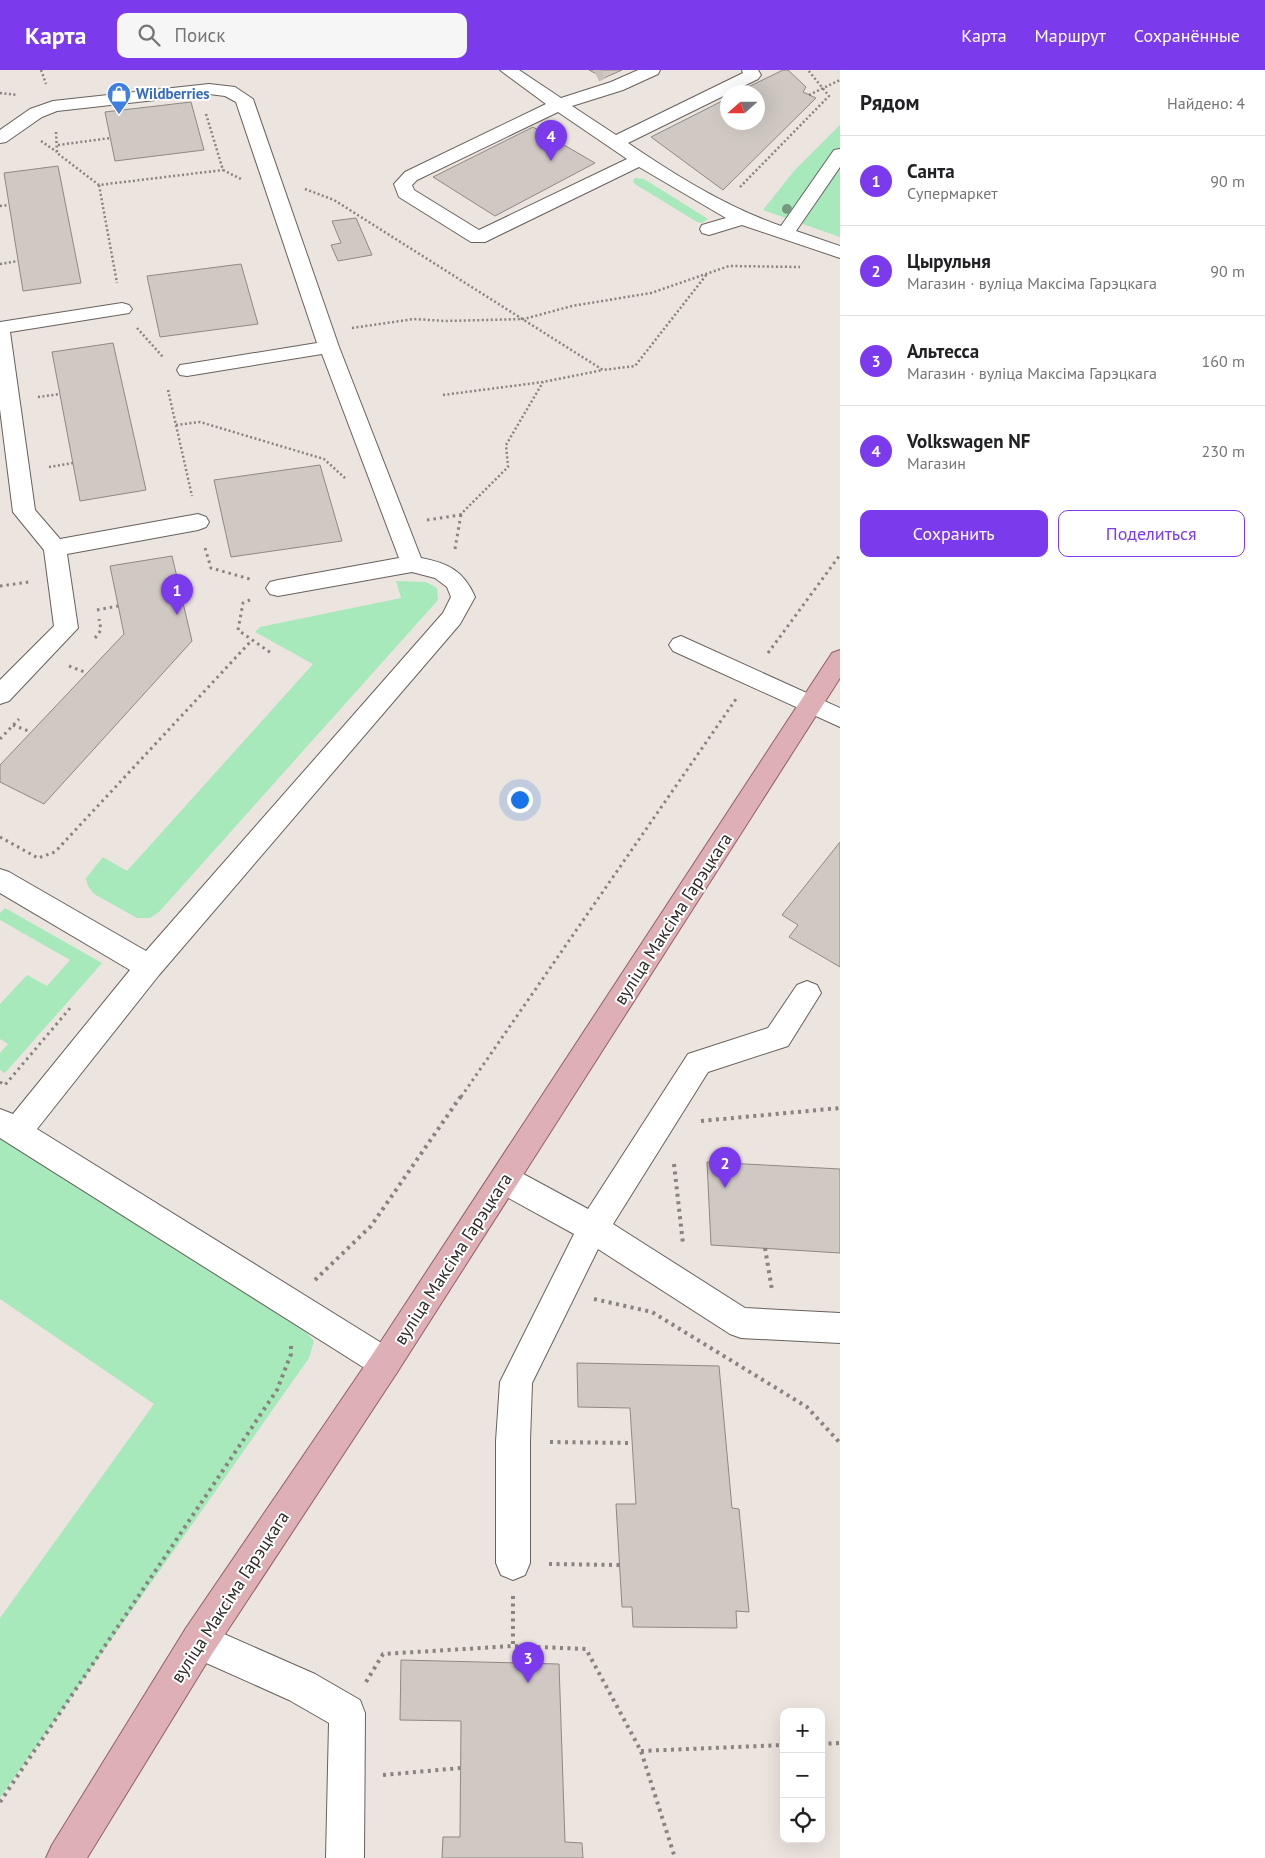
<!DOCTYPE html>
<html lang="ru">
<head>
<meta charset="utf-8">
<style>
  body { margin:0; font-family:"PT Sans",sans-serif; background:#f6f6f6; color:#202124 }
  .controls { position:absolute; right:15px; bottom:15px; display:grid; overflow:hidden; border-radius:10px; box-shadow:0 5px 20px #0002 }
  .controls button { width:45px; height:45px; display:grid; place-items:center; padding:0; border:0; border-bottom:1px solid #e0e0e0; background:#fff; color:#202124; font:25px sans-serif }
  .compass { position:absolute; left:720px; top:15px; width:45px; height:45px; border-radius:50%; background:#fff; box-shadow:0 5px 20px #0002; rotate:249deg }
  .you { position:absolute; left:519px; top:729px; width:18px; height:18px; margin:-12px; border:4px solid #fff; border-radius:50%; background:#1a73e8; box-shadow:0 0 0 8px #1a73e833 }
  .badge { display:grid; place-items:center; width:32px; height:32px; border-radius:50%; background:#7c3aed; color:#fff; font-size:16px; font-weight:700 }
  .pin { position:absolute; translate:-50% -41px; filter:drop-shadow(0 1px 2px #0008) }
  .pin::after { content:''; position:absolute; top:26px; width:18px; height:15px; background:inherit; clip-path:polygon(0 0,100% 0,50% 100%) }
  .list { margin:0; padding:0; list-style:none }
  h2 { display:flex; justify-content:space-between; align-items:center; height:65px; margin:0; padding:0 20px; font-size:21px }
  h2 small { font-size:16px; font-weight:400; color:#757577 }
  .list li { display:grid; grid-template-columns:32px 1fr auto; gap:15px; align-items:center; box-sizing:border-box; height:90px; padding:0 20px; border-top:1px solid #e0e0e0 }
  .list b { display:block; font-size:19px; white-space:nowrap }
  .list p { margin:0; font-size:16px; white-space:nowrap; color:#757577 }
  .list em { font-size:16px; font-style:normal; color:#757577 }
  .actions { display:flex; gap:10px; padding:15px 20px }
  .actions a { flex:1; padding:11px 0; border:1px solid #7c3aed; border-radius:10px; text-align:center; font-size:18px; color:#7c3aed }
  .actions .main { background:#7c3aed; color:#fff }
  .icon { flex:none; width:28px; height:28px; fill:none; stroke:currentColor; stroke-width:2; stroke-linecap:round; stroke-linejoin:round }
  .map { position:relative; flex:none; width:840px; height:1788px; overflow:hidden }
  header { display:flex; align-items:center; gap:30px; box-sizing:border-box; height:70px; padding:0 25px; background:#7c3aed; color:#fff }
  header strong { font-size:24px }
  nav { display:flex; gap:28px; margin-inline-start:auto; font-size:18px }
  .search { width:350px; height:45px; background:#f6f6f6; display:flex; align-items:center; gap:12px; box-sizing:border-box; padding:0 18px; border-radius:10px; color:#757577; font-size:19px }
  main { display:flex }
  aside { flex:1; background:#fff }
  .map>svg:first-child { display:block }
  .green { fill:#a7e9bb }
  .building { fill:#d0c9c3; stroke:#8f8883 }
  .lines { fill:none; stroke-linecap:round; stroke-linejoin:round }
  .minor-tunnel { stroke:#c6bfba; stroke-width:19; stroke-dasharray:19 10; stroke-linecap:butt }
  .minor-casing { stroke:#68615d; stroke-width:2 }
  .major-casing { stroke:#925f64; stroke-width:2 }
  .path-far2 { stroke:#89837f; stroke-width:2.5; stroke-dasharray:2 2.5; stroke-linecap:butt }
  .path-far1 { stroke:#89837f; stroke-width:3; stroke-dasharray:2.5 4; stroke-linecap:butt }
  .path { stroke:#89837f; stroke-width:4; stroke-dasharray:3 4.5; stroke-linecap:butt }
  .minor { fill:#fff; fill-rule:evenodd }
  .major { fill:#deb0b5; fill-rule:evenodd }
  .tree { fill:#779880 }
  .labels { text-anchor:middle; stroke-width:4; stroke-linejoin:round; paint-order:stroke }
  .far-shop-label { font-size:15px; font-weight:bold; fill:#366cbe; stroke:#fff; text-anchor:start }
  .street-label { font-size:18px; fill:#2d2a28; stroke:#fff }
</style>
</head>
<body>
<header>
<strong>Карта</strong>
<div class="search"><svg class="icon" aria-label="search" viewBox="0 0 24 24"><circle cx="10" cy="10" r="6"/><path d="M15 15l6 6"/></svg>Поиск</div>
<nav><a>Карта</a><a>Маршрут</a><a>Сохранённые</a></nav>
</header>
<main>
<div class="map">
<svg width="840" height="1788" viewBox="0 0 840 1788">
  <rect width="100%" height="100%" fill="#ece4de"/>
  <g class="green">
    <path d="M840,55V167L763,140L794,101Z"/>
    <path d="M635,108L644,109L708,149L702,153L697,152L635,114L633,111Z"/>
    <path d="M396,511L426,512L437,518L438,530L159,842L150,848H137L94,824L88,816L86,808L103,787L127,801L313,594L255,562L260,557L401,528Z"/>
    <path d="M5,838L102,893L5,1003L0,1000V983L8,974L0,969V934L27,905L47,916L70,890L0,850V843Z"/>
    <path d="M0,1065L301,1257L314,1271L309,1288L0,1728V1548L154,1334L0,1229Z"/>
  </g>
  <g class="building">
    <path d="M589,0H622L604,8Z"/>
    <path d="M788,0L806,17L803,22L816,28L723,120L651,67L728,28V52H758V22H738L783,0Z"/>
    <path d="M191,32L204,80L115,91L105,42Z"/>
    <path d="M533,57L595,93L495,146L433,107Z"/>
    <path d="M58,96L81,213L23,221L4,103Z"/>
    <path d="M356,148L372,185L338,191L331,175L341,173L332,151Z"/>
    <path d="M241,194L258,254L160,267L147,206Z"/>
    <path d="M113,273L146,420L80,431L52,282Z"/>
    <path d="M320,395L342,471L231,487L214,410Z"/>
    <path d="M172,486L192,571L44,734L0,712V695L124,564L110,496Z"/>
    <path d="M840,772V897L789,867L798,855L782,845Z"/>
    <path d="M707,1092L840,1099V1183L711,1175Z"/>
    <path d="M577,1293L719,1296L732,1438L739,1439L749,1542L736,1541L737,1558L633,1557L632,1537H622L616,1434H636L630,1338L578,1337Z"/>
    <path d="M401,1590L559,1594L565,1772L582,1773L583,1788H442L443,1767H460L461,1651L400,1650Z"/>
  </g>
  <g class="lines">
    <path class="minor-tunnel" d="M595,3L601,0"/>
    <defs>
      <g id="minor">
        <path d="M500,0H519L561,28L611,12L638,0H660L658,4L623,20L572,36L616,65L743,3L742,0H758L761,5L758,9L628,73C675,105 726,137 781,156L834,80L840,79V97L796,161L840,176V188L742,155L709,165L702,163L700,159L702,155L726,148L639,97L485,172H471L399,127L394,114L405,102L546,34ZM558,42L627,89L479,160L414,120L412,115L417,110Z"/>
        <path d="M209,14L235,17L253,29L339,277L421,488C448,493 464,501 475,527L460,554L159,905L37,1059L396,1282L401,1293L396,1304L385,1309L374,1304L0,1068V1039L13,1044L130,900L0,823V799L9,802L146,881L443,543L451,527L447,517L435,508L412,502L278,526L270,524L266,518L270,512L278,510L399,488L322,284L187,306L180,305L177,300L180,295L187,294L317,273L236,32L225,26L209,24L57,41L42,47L6,72L0,73V60L30,39L53,31Z"/>
        <path d="M122,233L129,235L132,239L129,243L10,262L35,440L60,469L198,444L206,447L209,452L206,457L198,460L67,484L78,558L9,631L0,634V610L54,556L44,480L13,442L0,339V252Z"/>
        <path d="M681,566L840,638V657L673,581L669,575L673,569Z"/>
        <path d="M807,911L817,915L821,923L788,976L708,1002L613,1154L745,1238L840,1243V1273L741,1268L730,1264L598,1179L532,1313L530,1371V1493L525,1505L513,1510L501,1505L496,1493V1371L500,1312L574,1164L494,1120L490,1110L494,1100L505,1096L516,1100L588,1139L688,984L768,958L797,915Z"/>
        <path d="M199,1553L315,1604L360,1630L365,1643L364,1788H326L329,1653L289,1630L186,1584L181,1571L186,1558Z"/>
      </g>
      <path id="major" d="M840,580V608L396,1304L212,1584L87,1788H46L52,1775L186,1558L374,1282L832,583Z"/>
    </defs>
    <use href="#minor" class="minor-casing"/>
    <use href="#major" class="major-casing"/>
    <g class="path-far2">
      <path d="M41,0L46,14"/>
      <path d="M0,23L17,25"/>
      <path d="M809,25L840,10"/>
      <path d="M206,44L223,100L241,109"/>
      <path d="M56,62L57,83L99,115L223,100"/>
      <path d="M41,71L57,82"/>
      <path d="M58,75L111,68"/>
      <path d="M99,115L117,213"/>
      <path d="M740,117L829,26L808,0"/>
      <path d="M305,119L334,130L603,300L635,296L707,204"/>
      <path d="M0,136L9,135"/>
      <path d="M0,194L18,191"/>
      <path d="M137,258L163,287"/>
      <path d="M352,258L414,249L445,251L524,249L572,236L651,223L729,196L800,197"/>
      <path d="M168,320L192,426"/>
      <path d="M443,325L543,312L603,300"/>
      <path d="M38,327L60,324"/>
      <path d="M176,355L200,352L324,389L346,409"/>
      <path d="M49,397L73,393"/>
      <path d="M460,445L508,397L506,375L543,312"/>
    </g>
    <g class="path-far1">
      <path d="M427,450L460,445"/>
      <path d="M205,478L211,498L250,509"/>
      <path d="M455,479L461,444"/>
      <path d="M0,516L29,512"/>
      <path d="M250,530L243,533L238,560L271,583"/>
      <path d="M97,540L118,536"/>
      <path d="M95,568L101,560L99,549"/>
      <path d="M768,583L840,485"/>
      <path d="M69,596L87,603"/>
      <path d="M13,655L31,662"/>
      <path d="M0,669L19,649"/>
      <path d="M0,767L38,788L55,782L252,570"/>
      <path d="M0,1012L5,1015L71,937"/>
      <path d="M461,1027L736,629"/>
    </g>
    <g class="path">
      <path d="M701,1051L840,1038"/>
      <path d="M674,1094L683,1174"/>
      <path d="M765,1178L772,1220"/>
      <path d="M315,1210L371,1156L461,1026"/>
      <path d="M594,1229L652,1242L807,1337L840,1373"/>
      <path d="M550,1372L632,1373"/>
      <path d="M549,1494L619,1495"/>
      <path d="M513,1526V1576"/>
      <path d="M366,1612L383,1584L513,1576L586,1579L641,1681L675,1788"/>
      <path d="M821,1674L840,1673"/>
      <path d="M641,1681L784,1675"/>
      <path d="M383,1705L460,1698"/>
      <path d="M0,1732L277,1320L291,1284V1276"/>
    </g>
    <use href="#minor" class="minor"/>
    <use href="#major" class="major"/>
  </g>
  <circle class="tree" cx="787" cy="139" r="5"/>
  <defs>
    <symbol id="shop-pin" viewBox="-11 -11 22 30"><path d="M0 17L-7.5 6A9.5 9.5 0 1 1 7.5 6Z" fill="#3f7fe0" stroke="#fff"/><path d="M-5-2.5h2.3a2.7 3.5 0 0 1 5.4 0H5L5.5 6h-11ZM-1.5-2.5h3a1.5 2.3 0 0 0-3 0Z" fill="#fff"/></symbol>
  </defs>
  <g fill-rule="evenodd">
    <use href="#shop-pin" x="105" y="10" width="28" height="38"/>
  </g>
  <g class="labels">
    <g class="far-shop-label">
      <text x="136" y="29">Wildberries</text>
    </g>
    <g class="street-label">
      <text transform="translate(673 849) rotate(-57)" y="6">вуліца Максіма Гарэцкага</text>
      <text transform="translate(453 1189) rotate(-57)" y="6">вуліца Максіма Гарэцкага</text>
      <text transform="translate(230 1527) rotate(-57)" y="6">вуліца Максіма Гарэцкага</text>
    </g>
  </g>
</svg>
<div class="controls">
<button>+</button>
<button>−</button>
<button><svg class="icon" aria-label="locate" viewBox="0 0 24 24"><circle cx="12" cy="12" r="6"/><path d="M12 2v4M12 18v4M2 12h4M18 12h4"/></svg></button>
</div>
<svg class="compass" viewBox="-18 -18 36 36"><path d="M0-13l5 13h-10z" fill="#e53935"/><path d="M0 13l5-13h-10z" fill="#757577"/></svg>
<div class="you"></div>
<div class="pin badge" style="left:177px;top:545px">1</div>
<div class="pin badge" style="left:725px;top:1118px">2</div>
<div class="pin badge" style="left:528px;top:1613px">3</div>
<div class="pin badge" style="left:551px;top:91px">4</div>
</div>
<aside>
<h2>Рядом<small>Найдено: 4</small></h2>
<ul class="list">
<li><span class="badge">1</span><div><b>Санта</b><p>Супермаркет</p></div><em>90 m</em></li>
<li><span class="badge">2</span><div><b>Цырульня</b><p>Магазин · вуліца Максіма Гарэцкага</p></div><em>90 m</em></li>
<li><span class="badge">3</span><div><b>Альтесса</b><p>Магазин · вуліца Максіма Гарэцкага</p></div><em>160 m</em></li>
<li><span class="badge">4</span><div><b>Volkswagen NF</b><p>Магазин</p></div><em>230 m</em></li>
</ul>
<div class="actions"><a class="main">Сохранить</a><a>Поделиться</a></div>
</aside>
</main>
</body>
</html>
